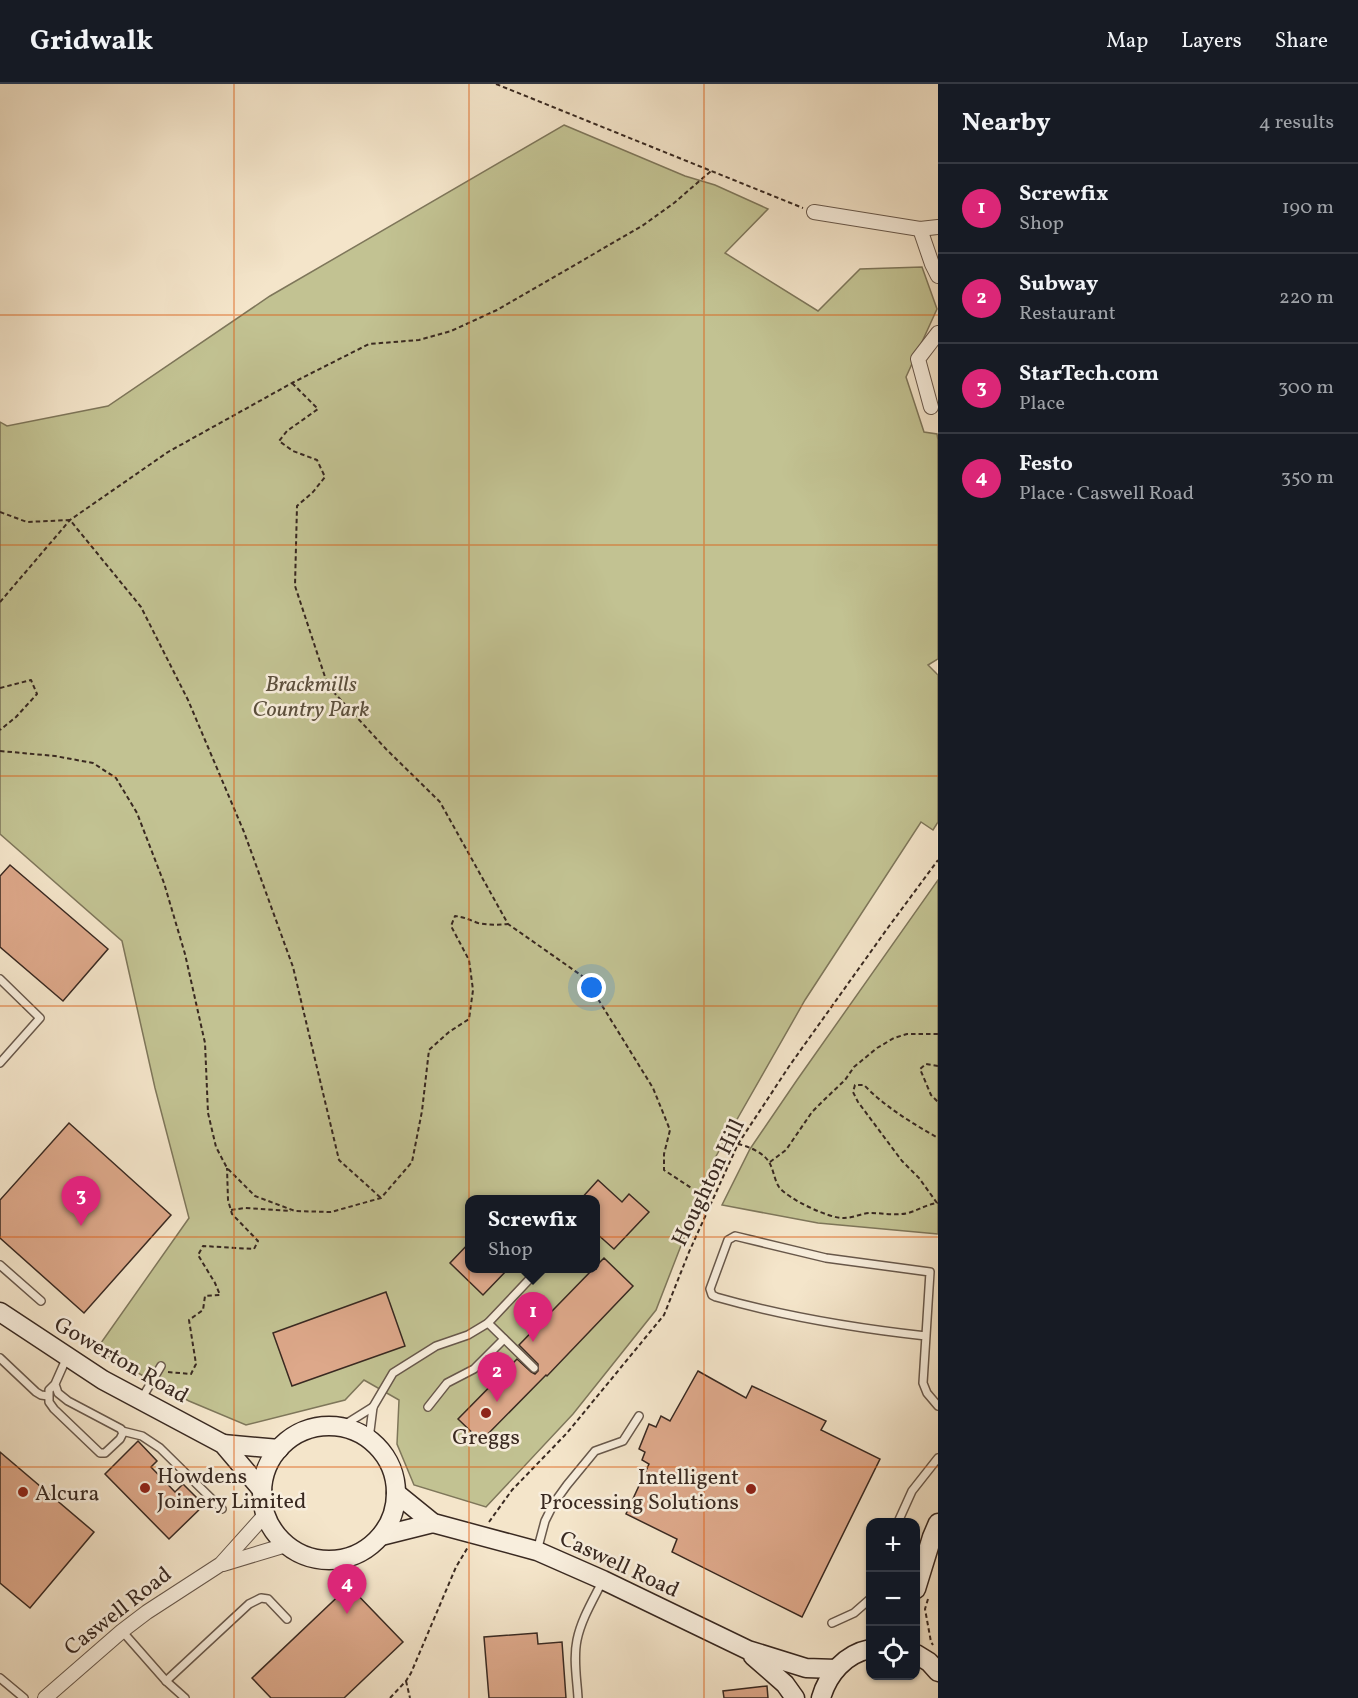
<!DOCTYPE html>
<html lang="en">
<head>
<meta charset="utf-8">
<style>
  body { margin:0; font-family:Vollkorn,serif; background:#242831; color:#f1f3f6 }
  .controls { position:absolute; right:18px; bottom:18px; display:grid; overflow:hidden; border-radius:12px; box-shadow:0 2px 4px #0004 }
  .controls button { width:54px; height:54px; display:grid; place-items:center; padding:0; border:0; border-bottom:2px solid #363941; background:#171b24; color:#f1f3f6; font:30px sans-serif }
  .you { position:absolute; left:592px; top:904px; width:21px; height:21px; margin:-15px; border:4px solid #fff; border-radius:50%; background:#1a73e8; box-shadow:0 0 0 9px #1a73e833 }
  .badge { display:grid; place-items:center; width:39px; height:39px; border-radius:50%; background:#db2777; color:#fff; font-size:20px; font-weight:700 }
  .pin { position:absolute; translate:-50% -50px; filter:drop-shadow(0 2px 3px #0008) }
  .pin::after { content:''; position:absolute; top:32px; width:21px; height:18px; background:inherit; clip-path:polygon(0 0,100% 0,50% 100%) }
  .popup { position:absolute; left:465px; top:1111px; width:135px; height:78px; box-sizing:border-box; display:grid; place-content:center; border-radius:12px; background:#171b24; filter:drop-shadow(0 2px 4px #0005); font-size:20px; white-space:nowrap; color:#9ea1a6 }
  .popup b { font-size:22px; color:#f1f3f6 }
  .popup::after { content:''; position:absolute; left:50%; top:100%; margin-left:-12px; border:12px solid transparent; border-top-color:#171b24 }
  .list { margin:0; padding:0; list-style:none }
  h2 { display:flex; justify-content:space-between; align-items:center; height:78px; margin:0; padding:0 24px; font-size:26px }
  h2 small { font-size:20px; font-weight:400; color:#9ea1a6 }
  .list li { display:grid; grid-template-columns:39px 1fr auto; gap:18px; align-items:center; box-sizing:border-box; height:90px; padding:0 24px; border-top:2px solid #363941 }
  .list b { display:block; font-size:22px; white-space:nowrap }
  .list p { margin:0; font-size:20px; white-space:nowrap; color:#9ea1a6 }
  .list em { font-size:20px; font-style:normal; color:#9ea1a6 }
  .icon { flex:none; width:33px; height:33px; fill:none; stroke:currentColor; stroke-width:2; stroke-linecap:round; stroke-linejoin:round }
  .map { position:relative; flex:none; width:938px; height:1614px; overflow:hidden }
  header { display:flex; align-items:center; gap:36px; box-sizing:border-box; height:84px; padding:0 30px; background:#171b24; border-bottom:2px solid #363941 }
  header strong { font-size:28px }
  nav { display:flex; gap:33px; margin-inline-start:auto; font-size:21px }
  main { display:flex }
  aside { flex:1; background:#171b24 }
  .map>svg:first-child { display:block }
  .green { fill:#c2c292; stroke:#7e765a; stroke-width:1.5; fill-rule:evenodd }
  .building { fill:#dda88a; stroke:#392921; stroke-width:1.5 }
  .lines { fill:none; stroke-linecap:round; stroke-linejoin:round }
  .lane-casing { stroke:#68584b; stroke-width:10 }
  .street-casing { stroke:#68584b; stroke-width:16 }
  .secondary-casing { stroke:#392921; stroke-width:21 }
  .path { stroke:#392921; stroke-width:2; stroke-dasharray:4.5 3; stroke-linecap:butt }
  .lane { stroke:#f8eedd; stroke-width:7 }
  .street { stroke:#f8eedd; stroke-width:14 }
  .secondary { stroke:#f8eedd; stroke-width:18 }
  .grid { fill:none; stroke:#df570d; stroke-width:1.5; stroke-opacity:0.55 }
  .poi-dot { fill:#8f2418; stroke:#f8eedd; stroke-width:2 }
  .labels { text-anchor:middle; stroke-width:5; stroke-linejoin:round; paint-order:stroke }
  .park-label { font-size:22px; font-style:italic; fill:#5b4f3d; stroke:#f8eedd }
  .street-label { font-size:22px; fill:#392921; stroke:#f8eedd }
  .poi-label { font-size:22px; fill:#392921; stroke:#f8eedd; text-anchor:start }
</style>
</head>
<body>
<header>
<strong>Gridwalk</strong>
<nav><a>Map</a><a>Layers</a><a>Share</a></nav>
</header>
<main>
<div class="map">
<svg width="938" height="1614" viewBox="0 0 938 1614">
  <rect width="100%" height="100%" fill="#f4e5ca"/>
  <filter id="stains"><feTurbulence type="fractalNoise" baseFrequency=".00333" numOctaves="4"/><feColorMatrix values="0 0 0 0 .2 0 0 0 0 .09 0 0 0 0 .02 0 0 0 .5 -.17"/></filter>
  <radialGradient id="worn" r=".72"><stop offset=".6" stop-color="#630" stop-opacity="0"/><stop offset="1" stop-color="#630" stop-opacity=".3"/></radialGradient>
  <g class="green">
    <path d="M564,41L685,92L715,101L768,125L725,169L818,227L860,185L922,183L937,225L906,293L924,348L937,350L938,356V575L928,581L938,591V738L933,746L921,738L805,916L715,1074L656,1226L573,1330L486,1423L414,1401L397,1360L399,1316L364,1296L345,1316L246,1341L189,1317L96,1266L189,1134L155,1004L122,857L0,750V338L7,342L108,322L270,212ZM470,1116H596V1184H470Z"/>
    <path d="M938,796V1150L818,1139L722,1121L750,1065L797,996Z"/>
  </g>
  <g class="building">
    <path d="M10,781L108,865L63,917L0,863V792Z"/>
    <path d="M69,1039L171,1131L84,1229L0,1154V1116Z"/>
    <path d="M598,1096L622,1118L629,1110L649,1128L614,1165L596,1149V1116H580Z"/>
    <path d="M470,1158V1185H508L483,1211L450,1179Z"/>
    <path d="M604,1174L633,1202L547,1292L546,1291L481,1357L458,1335L517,1275L531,1288L535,1290L538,1287V1280L519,1261L593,1185H596V1182Z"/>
    <path d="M386,1208L405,1262L292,1302L273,1249Z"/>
    <path d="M698,1287L746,1314L752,1302L826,1337L821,1346L880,1375L802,1533L672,1468L677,1455L626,1430L649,1380L642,1376L645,1368L639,1365L649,1340L656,1343L661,1332L670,1337Z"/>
    <path d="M138,1357L157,1377L151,1383L175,1408L183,1400L204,1421L169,1455L105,1390Z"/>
    <path d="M0,1368L94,1448L30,1524L0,1499Z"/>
    <path d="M349,1502L403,1558L344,1614H271L252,1594Z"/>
    <path d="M537,1549L538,1560L562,1558L566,1614H489L484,1553Z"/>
    <path d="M767,1602L768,1614H724L723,1607Z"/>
  </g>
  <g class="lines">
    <defs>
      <g id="lane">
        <path d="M0,895L40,934L0,979"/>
        <path d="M0,1181L41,1217"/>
        <path d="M488,1239L534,1284"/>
        <path d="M926,1252C853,1244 786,1233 716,1213L712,1211L710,1205L728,1156L735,1152L826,1174L930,1188L923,1299L927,1309L938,1322"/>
        <path d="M0,1274L36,1308L41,1311L48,1312"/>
        <path d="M55,1300L58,1309L68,1317L121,1345L123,1349L120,1355L105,1369H100L54,1325L49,1318V1306L55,1300L67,1273"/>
        <path d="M142,1314L161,1282"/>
        <path d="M428,1323L447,1299L474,1285L504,1255"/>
        <path d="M341,1343L373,1323"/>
        <path d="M122,1347L142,1352L160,1364L222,1425"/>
        <path d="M369,1355L373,1323L393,1289L436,1262L468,1251L488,1239L540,1184"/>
        <path d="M898,1438L912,1407L938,1374"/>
        <path d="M537,1467L545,1437L554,1419L567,1401L595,1367L623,1357L639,1332"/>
        <path d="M832,1539L854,1529L870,1515"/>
        <path d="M122,1547L166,1597L185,1614"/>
        <path d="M0,1594L24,1614"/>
        <path d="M166,1597L249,1520L261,1514L268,1515L287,1535"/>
        <path d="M578,1614C577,1595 573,1575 577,1556C581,1536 593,1516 602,1498"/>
      </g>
      <g id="street">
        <path d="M814,128L920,145L938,143"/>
        <path d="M920,145L932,180L938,192"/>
        <path d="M931,323L918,275L938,249"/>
        <path d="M223,1480L286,1461"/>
        <path d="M45,1614L122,1547L147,1528L221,1480L265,1431"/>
      </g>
      <g id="secondary">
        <path d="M0,1228L103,1296L223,1360L262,1406"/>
        <circle cx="329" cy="1409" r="67"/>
        <path d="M223,1360L279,1365"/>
        <path d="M396,1409L433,1439L537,1467L603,1496L748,1566L806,1584L836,1585"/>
        <path d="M381,1452L433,1439"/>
        <path d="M916,1505L932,1453L938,1439"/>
        <path d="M916,1570L929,1578L938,1588"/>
        <path d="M753,1572L785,1600L795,1614"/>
        <path d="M821,1614C828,1590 845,1570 870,1565"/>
      </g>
    </defs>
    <use href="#lane" class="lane-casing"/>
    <use href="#street" class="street-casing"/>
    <use href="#secondary" class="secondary-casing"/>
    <g class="path">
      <path d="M496,0L803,124"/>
      <path d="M292,299L318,325L287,347L279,357L293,367L317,376L325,393L313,408L297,422L295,502L328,602L386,665L440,718L508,840L585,894L653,1004L670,1046L664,1070V1086L711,1117"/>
      <path d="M0,428L27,438L70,436L141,523L188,616L244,748L293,883L339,1076L381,1114"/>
      <path d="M0,518L70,436L168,368L292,299L369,260L419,256L451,247L497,226L642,142L674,119L711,87"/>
      <path d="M0,604L31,596L37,610L16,633L0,646"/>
      <path d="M0,667L55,672L93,679L116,694L137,729L164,799L185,870L205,959L208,1029L216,1063L227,1084L255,1112L295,1127L331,1128L381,1114L412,1078L422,1027L429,966L449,948L469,935L473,906L469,876L451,842L455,832C464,833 470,836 478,839C488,841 498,841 508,840"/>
      <path d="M938,982L926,980L920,985L931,1011L938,1018"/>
      <path d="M738,1060C750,1063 766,1069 771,1082C774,1089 775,1097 779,1103C788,1115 830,1135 844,1134C853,1134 862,1129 871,1129C883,1129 896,1132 908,1129C919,1126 927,1120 938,1119"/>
      <path d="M770,1078L786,1066L812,1028L824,1016L845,996L854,983L877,964L894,954L907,950H938"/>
      <path d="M937,1119L919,1094L902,1077L858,1018L853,1008L855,1001H864C885,1023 912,1039 938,1054"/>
      <path d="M231,1126L245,1124L291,1127"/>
      <path d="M168,1288L191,1290L196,1280L189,1236L203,1226L205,1212L220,1211L215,1199L198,1171L203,1162L254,1165L258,1157L232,1130L228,1116L227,1084"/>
      <path d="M489,1438L512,1406L567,1349L664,1231L689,1168L738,1060L790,981L887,845L938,776"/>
      <path d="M928,1515L925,1525L931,1558L933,1561"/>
      <path d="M406,1597L410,1614"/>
      <path d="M390,1614L406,1597L411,1589L456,1483L468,1463"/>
    </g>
    <use href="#lane" class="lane"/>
    <use href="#street" class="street"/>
    <use href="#secondary" class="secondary"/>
  </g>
  <path class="grid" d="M234,0V1614M469,0V1614M704,0V1614M0,231H938M0,461H938M0,692H938M0,922H938M0,1153H938M0,1383H938"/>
  <g class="poi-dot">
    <circle cx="486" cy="1329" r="6"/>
    <circle cx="145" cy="1404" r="6"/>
    <circle cx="751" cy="1405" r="6"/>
    <circle cx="23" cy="1408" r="6"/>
  </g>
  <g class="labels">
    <g class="park-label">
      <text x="311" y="607">Brackmills<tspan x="311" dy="25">Country Park</tspan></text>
    </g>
    <g class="street-label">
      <text transform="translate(707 1098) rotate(-64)" y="8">Houghton Hill</text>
      <text transform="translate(122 1275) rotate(30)" y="8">Gowerton Road</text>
      <text transform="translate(620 1479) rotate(25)" y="8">Caswell Road</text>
      <text transform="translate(117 1526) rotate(-38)" y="8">Caswell Road</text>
    </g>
    <g class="poi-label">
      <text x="486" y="1360" text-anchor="middle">Greggs</text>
      <text x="157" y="1399">Howdens<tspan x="157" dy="25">Joinery Limited</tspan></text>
      <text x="739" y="1400" text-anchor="end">Intelligent<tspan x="739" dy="25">Processing Solutions</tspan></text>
      <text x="35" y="1416">Alcura</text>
    </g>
  </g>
  <rect width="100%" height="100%" filter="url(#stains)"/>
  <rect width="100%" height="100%" fill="url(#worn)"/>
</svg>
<div class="controls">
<button>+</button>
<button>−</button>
<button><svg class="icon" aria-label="locate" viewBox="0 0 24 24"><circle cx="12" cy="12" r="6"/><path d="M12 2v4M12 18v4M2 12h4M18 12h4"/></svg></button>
</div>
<div class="you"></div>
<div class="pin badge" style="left:533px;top:1258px">1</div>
<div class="popup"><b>Screwfix</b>Shop</div>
<div class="pin badge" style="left:497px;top:1318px">2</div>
<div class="pin badge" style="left:81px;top:1142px">3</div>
<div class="pin badge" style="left:347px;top:1530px">4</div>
</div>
<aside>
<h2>Nearby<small>4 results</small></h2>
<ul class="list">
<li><span class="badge">1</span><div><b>Screwfix</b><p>Shop</p></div><em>190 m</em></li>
<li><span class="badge">2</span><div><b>Subway</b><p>Restaurant</p></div><em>220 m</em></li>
<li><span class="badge">3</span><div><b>StarTech.com</b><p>Place</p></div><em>300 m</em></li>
<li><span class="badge">4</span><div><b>Festo</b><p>Place · Caswell Road</p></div><em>350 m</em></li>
</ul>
</aside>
</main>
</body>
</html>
